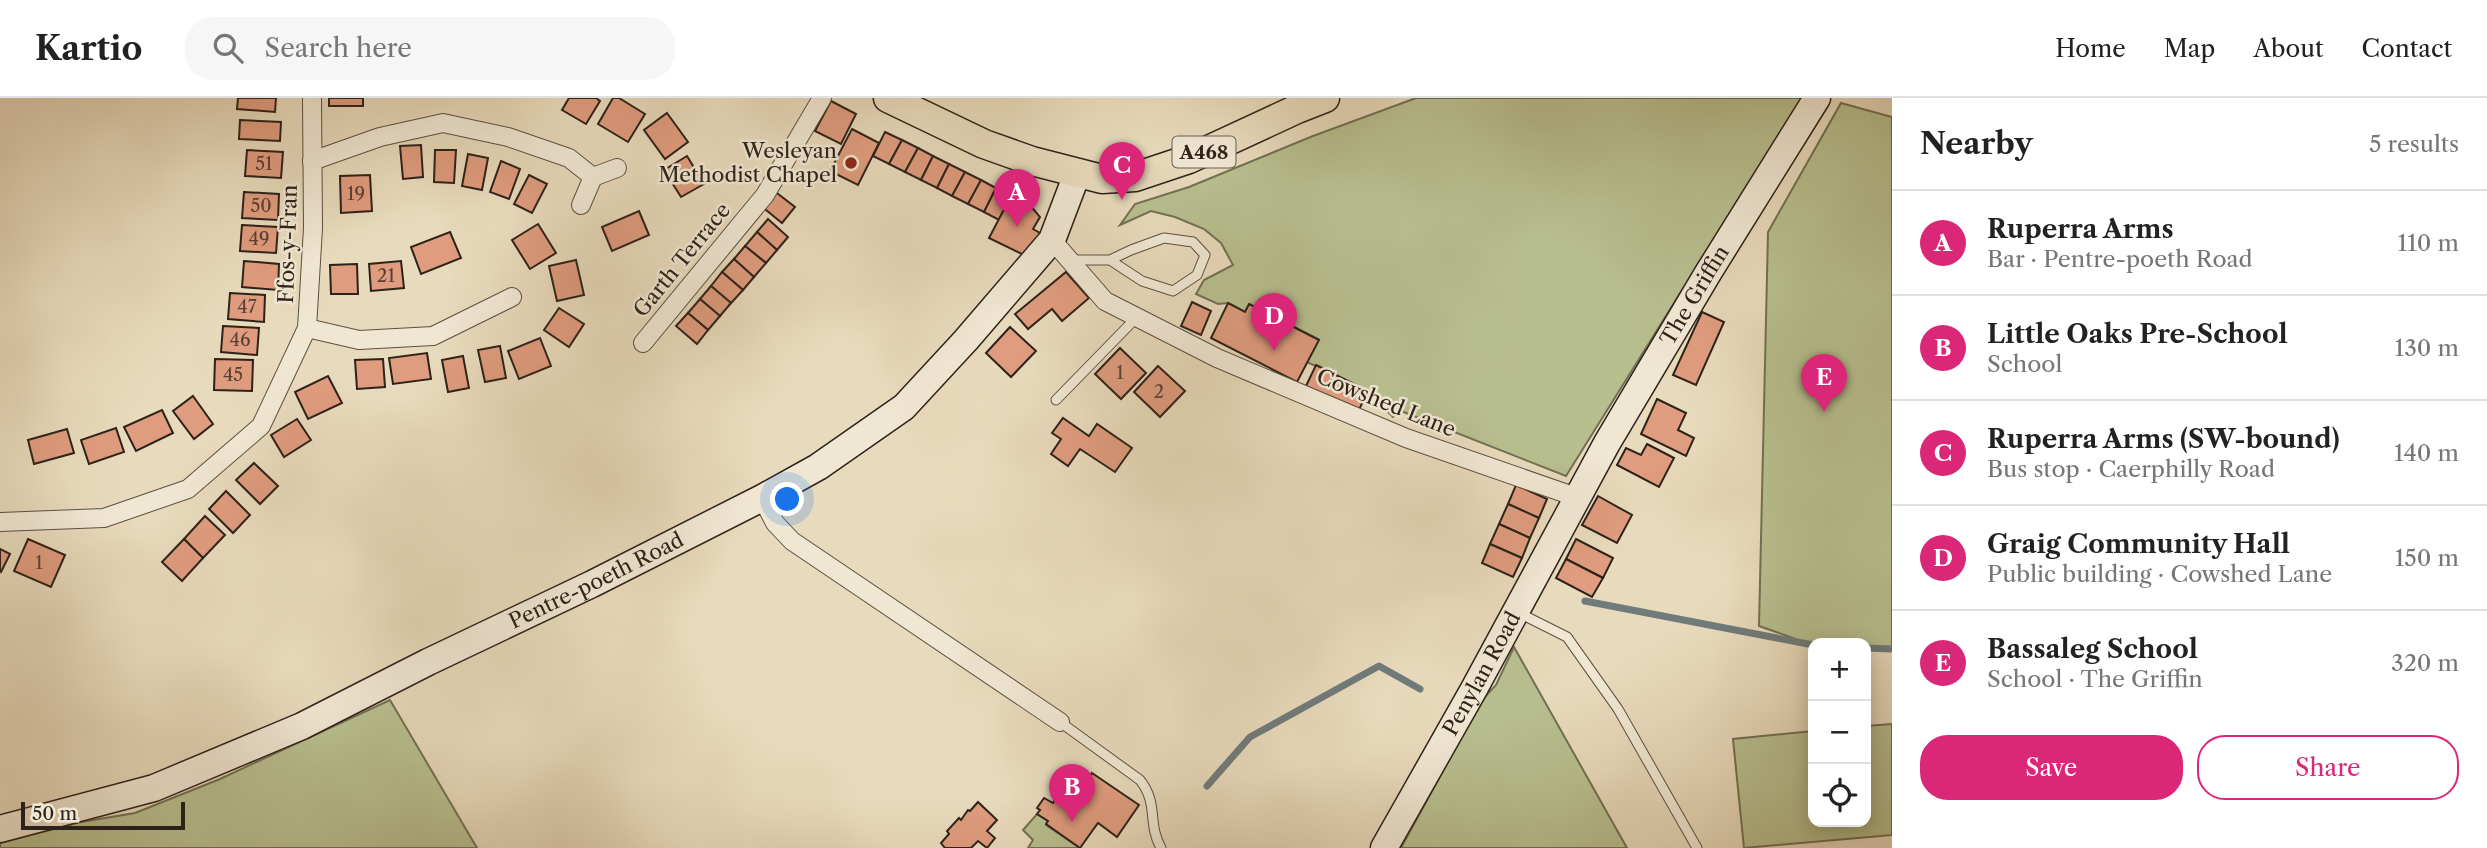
<!DOCTYPE html>
<html lang="en">
<head>
<meta charset="utf-8">
<style>
  body { margin:0; font-family:"Libre Caslon Text",serif; background:#f6f6f6; color:#222 }
  .controls { position:absolute; right:21px; bottom:21px; display:grid; overflow:hidden; border-radius:14px; box-shadow:0 4px 18px #0003 }
  .controls button { width:63px; height:63px; display:grid; place-items:center; padding:0; border:0; border-bottom:2px solid #e0e0e0; background:#fff; color:#222; font:35px sans-serif }
  .scale { position:absolute; left:21px; bottom:18px; width:164px; box-sizing:border-box; padding-left:7px; border:4px solid #2d221a; border-top:0; font-size:19px; line-height:24px; white-space:nowrap; color:#2d221a; -webkit-text-stroke:5px #f0e7d3; paint-order:stroke }
  .you { position:absolute; left:788px; top:402px; width:24px; height:24px; margin:-18px; border:5px solid #fff; border-radius:50%; background:#1a73e8; box-shadow:0 0 0 10px #1a73e833 }
  .badge { display:grid; place-items:center; width:46px; height:46px; border-radius:50%; background:#db2777; color:#fff; font-size:23px; font-weight:700 }
  .pin { position:absolute; translate:-50% -58px; filter:drop-shadow(0 2px 4px #0008) }
  .pin::after { content:''; position:absolute; top:37px; width:24px; height:21px; background:inherit; clip-path:polygon(0 0,100% 0,50% 100%) }
  .list { margin:0; padding:0; list-style:none }
  h2 { display:flex; justify-content:space-between; align-items:center; height:91px; margin:0; padding:0 28px; font-size:30px }
  h2 small { font-size:23px; font-weight:400; color:#767676 }
  .list li { display:grid; grid-template-columns:46px 1fr auto; gap:21px; align-items:center; box-sizing:border-box; height:105px; padding:0 28px; border-top:2px solid #e0e0e0 }
  .list b { display:block; font-size:26px; white-space:nowrap }
  .list p { margin:0; font-size:23px; white-space:nowrap; color:#767676 }
  .list em { font-size:23px; font-style:normal; color:#767676 }
  .actions { display:flex; gap:14px; padding:21px 28px }
  .actions a { flex:1; padding:16px 0; border:2px solid #db2777; border-radius:28px; text-align:center; font-size:24px; color:#db2777 }
  .actions .main { background:#db2777; color:#fff }
  .icon { flex:none; width:38px; height:38px; fill:none; stroke:currentColor; stroke-width:2; stroke-linecap:round; stroke-linejoin:round }
  .map { position:relative; flex:none; width:1892px; height:750px; overflow:hidden }
  header { display:flex; align-items:center; gap:42px; box-sizing:border-box; height:98px; padding:0 35px; background:#fff; border-bottom:2px solid #e0e0e0 }
  header strong { font-size:33px }
  nav { display:flex; gap:38px; margin-inline-start:auto; font-size:24px }
  .search { width:490px; height:63px; background:#f6f6f6; display:flex; align-items:center; gap:18px; box-sizing:border-box; padding:0 24px; border-radius:28px; color:#767676; font-size:26px }
  main { display:flex }
  aside { flex:1; background:#fff }
  .map>svg:first-child { display:block }
  .green { fill:#b8bf8f; stroke:#727054; stroke-width:2 }
  .lines { fill:none; stroke-linecap:round; stroke-linejoin:round }
  .stream { stroke:#707b7b; stroke-width:7 }
  .building { fill:#df9c7e; stroke:#2d221a; stroke-width:2 }
  .lane-casing { stroke:#5c5042; stroke-width:11 }
  .street-casing { stroke:#5c5042; stroke-width:20 }
  .secondary-casing { stroke:#2d221a; stroke-width:29 }
  .primary-casing { stroke:#2d221a; stroke-width:31 }
  .lane { stroke:#f0e7d3; stroke-width:9 }
  .street { stroke:#f0e7d3; stroke-width:18 }
  .secondary { stroke:#f0e7d3; stroke-width:26 }
  .primary { stroke:#e8dabc; stroke-width:28 }
  .poi-dot { fill:#8f2418; stroke:#f0e7d3; stroke-width:2.5 }
  .labels { text-anchor:middle; stroke-width:5; stroke-linejoin:round; paint-order:stroke }
  .number-label { font-size:18px; fill:#5a4033 }
  .shield { fill:#f0e7d3; stroke:#685d52; stroke-width:2 }
  .shield-label { font-size:19px; font-weight:bold; fill:#2d221a }
  .poi-label { font-size:21px; fill:#2d221a; stroke:#f0e7d3; text-anchor:end }
  .street-label { font-size:21px; fill:#2d221a; stroke:#f0e7d3 }
</style>
</head>
<body>
<header>
<strong>Kartio</strong>
<div class="search"><svg class="icon" aria-label="search" viewBox="0 0 24 24"><circle cx="10" cy="10" r="6"/><path d="M15 15l6 6"/></svg>Search here</div>
<nav><a>Home</a><a>Map</a><a>About</a><a>Contact</a></nav>
</header>
<main>
<div class="map">
<svg width="1892" height="750" viewBox="0 0 1892 750">
  <rect width="100%" height="100%" fill="#e8dabc"/>
  <filter id="stains"><feTurbulence type="fractalNoise" baseFrequency=".00286" numOctaves="4"/><feColorMatrix values="0 0 0 0 .2 0 0 0 0 .09 0 0 0 0 .02 0 0 0 .5 -.17"/></filter>
  <radialGradient id="worn" r=".72"><stop offset=".6" stop-color="#630" stop-opacity="0"/><stop offset="1" stop-color="#630" stop-opacity=".3"/></radialGradient>
  <g class="green">
    <path d="M1416,0H1802L1566,378L1401,313L1393,319L1368,293L1307,264L1318,241L1250,206L1245,214L1228,205L1218,206L1196,196L1204,182L1233,167L1221,145L1204,131L1175,119L1151,113L1120,127L1135,106L1189,89L1313,38Z"/>
    <path d="M1841,5L1892,19V551L1866,550V545L1813,547L1759,528L1768,134Z"/>
    <path d="M1514,549L1627,750H1401L1481,603L1496,587Z"/>
    <path d="M390,602L477,750H0V745L81,724L135,715L220,681Z"/>
    <path d="M1892,626V737L1744,750L1733,641L1813,633V724H1866V628Z"/>
    <path d="M1037,716L1048,723L1046,727L1080,750H1028L1033,742L1023,732Z"/>
  </g>
  <g class="lines">
    <g class="stream">
      <path d="M1585,503L1813,547"/>
      <path d="M1866,550L1892,551"/>
      <path d="M1207,688L1250,639L1379,568L1420,591"/>
    </g>
  </g>
  <g class="building">
    <path d="M238,0H276L275,14L237,11Z"/>
    <rect x="329" y="0" width="34" height="8"/>
    <path d="M569,0H596L600,3L586,26L562,12Z"/>
    <path d="M613,0H619L645,16L628,44L598,26Z"/>
    <path d="M831,3L856,16L841,46L815,33Z"/>
    <path d="M667,15L688,44L665,61L644,32Z"/>
    <path d="M240,22L281,24L280,43L239,41Z"/>
    <path d="M852,31L879,45L858,87L830,73Z"/>
    <path d="M885,34L902,42L889,66L873,58Z"/>
    <path d="M902,42L918,50L905,74L889,66Z"/>
    <path d="M421,47L423,79L403,81L400,48Z"/>
    <path d="M918,50L933,58L921,82L905,74Z"/>
    <path d="M247,52L283,54L281,80L245,78Z"/>
    <path d="M435,52H456L454,85L434,84Z"/>
    <path d="M468,56L488,60L482,92L462,88Z"/>
    <path d="M687,58L704,86L681,99L664,72Z"/>
    <path d="M933,58L949,66L937,90L921,82Z"/>
    <path d="M501,63L520,71L509,101L490,94Z"/>
    <path d="M949,66L965,74L952,98L937,90Z"/>
    <path d="M965,74L981,82L968,106L952,98Z"/>
    <path d="M370,77L372,113L341,115L340,78Z"/>
    <path d="M529,77L547,86L532,115L514,106Z"/>
    <path d="M981,82L996,90L984,114L968,106Z"/>
    <path d="M996,90L1011,98L999,122L984,114Z"/>
    <path d="M773,92L795,109L782,125L761,108Z"/>
    <path d="M244,94L279,96L278,122L242,120Z"/>
    <path d="M1011,98L1030,107L1040,119L1033,131L1040,135L1028,159L989,140Z"/>
    <path d="M639,113L649,137L612,153L602,129Z"/>
    <path d="M768,121L788,139L777,152L757,134Z"/>
    <path d="M538,126L556,155L530,171L512,142Z"/>
    <path d="M242,127L278,129L276,155L240,153Z"/>
    <path d="M450,134L461,160L421,176L411,149Z"/>
    <path d="M757,134L777,152L766,165L745,148Z"/>
    <path d="M745,148L766,165L754,179L734,161Z"/>
    <path d="M734,161L754,179L743,192L722,174Z"/>
    <path d="M576,162L584,197L557,203L549,168Z"/>
    <path d="M244,163L279,166L278,192L242,189Z"/>
    <path d="M401,163L404,190L371,193L369,166Z"/>
    <path d="M357,166L358,196H331L330,167Z"/>
    <path d="M722,174L743,192L731,205L711,188Z"/>
    <path d="M1066,174L1089,200L1062,223L1052,211L1028,231L1015,216Z"/>
    <path d="M711,188L731,205L720,218L700,201Z"/>
    <path d="M230,195L265,197L264,224L228,221Z"/>
    <path d="M700,201L720,218L708,232L688,215Z"/>
    <path d="M1192,204L1211,213L1201,237L1181,228Z"/>
    <path d="M1228,205L1245,214L1249,206L1319,242L1297,284L1211,240Z"/>
    <path d="M559,210L584,226L569,249L544,232Z"/>
    <path d="M1702,214L1724,224L1696,287L1673,277Z"/>
    <path d="M688,215L708,232L697,246L676,228Z"/>
    <path d="M223,228L259,230L257,257L221,254Z"/>
    <path d="M1010,229L1036,253L1011,279L986,255Z"/>
    <path d="M540,240L551,268L519,281L508,253Z"/>
    <path d="M500,248L506,280L485,284L478,252Z"/>
    <path d="M1120,250L1146,275L1121,301L1095,276Z"/>
    <path d="M427,255L431,281L393,286L389,260Z"/>
    <path d="M463,258L469,290L448,294L442,262Z"/>
    <path d="M215,261L253,262L252,293L214,292Z"/>
    <path d="M383,261L385,289L357,291L355,262Z"/>
    <path d="M1316,267L1368,293L1357,316L1305,290Z"/>
    <path d="M1158,268L1185,293L1160,319L1134,294Z"/>
    <path d="M328,278L342,305L308,321L295,294Z"/>
    <path d="M193,298L213,326L194,341L173,313Z"/>
    <path d="M1657,301L1686,315L1678,332L1694,340L1686,358L1641,336Z"/>
    <path d="M162,312L173,335L136,353L124,329Z"/>
    <path d="M1063,320L1089,338L1097,326L1132,350L1115,374L1080,351L1068,368L1051,356L1061,341L1052,335Z"/>
    <path d="M297,321L311,342L284,359L271,337Z"/>
    <path d="M116,330L124,354L89,366L81,342Z"/>
    <path d="M67,331L74,355L34,366L28,342Z"/>
    <path d="M1647,346L1674,360L1659,389L1617,367L1626,350L1641,357Z"/>
    <path d="M254,365L278,388L260,406L236,382Z"/>
    <path d="M1516,387L1547,401L1539,420L1508,406Z"/>
    <path d="M226,393L250,417L233,435L209,411Z"/>
    <path d="M1598,398L1632,417L1617,445L1582,427Z"/>
    <path d="M1508,406L1539,420L1530,440L1499,426Z"/>
    <path d="M205,418L225,437L203,460L184,441Z"/>
    <path d="M1499,426L1530,440L1522,460L1490,446Z"/>
    <path d="M28,441L65,457L51,489L14,473Z"/>
    <path d="M184,441L203,460L182,483L162,464Z"/>
    <path d="M1576,441L1613,460L1603,480L1566,461Z"/>
    <path d="M1490,446L1522,460L1513,479L1482,465Z"/>
    <path d="M0,451L10,456L1,474L0,473Z"/>
    <path d="M1566,461L1603,480L1592,499L1556,480Z"/>
    <path d="M1092,675L1139,707L1117,739L1098,725L1080,750L1046,726L1048,723L1037,716L1040,712L1037,710L1044,700L1053,705L1056,700L1062,704L1065,699L1072,704Z"/>
    <path d="M978,704L997,722L987,733L995,740L987,750L978,743L971,750H945L941,745L949,736L947,733L959,720L961,722L968,712L970,713Z"/>
  </g>
  <g class="lines">
    <defs>
      <g id="lane">
        <path d="M1071,162H1110L1131,152L1164,140L1193,144L1205,157L1197,177L1173,193L1142,183L1110,162"/>
        <path d="M1056,302L1137,219"/>
        <path d="M1517,514L1567,539L1618,611L1697,750"/>
        <path d="M1060,624L1140,682C1159,706 1147,725 1161,750"/>
      </g>
      <g id="street">
        <path d="M312,63L380,39L443,25L508,39L569,60L593,79"/>
        <path d="M581,107L593,79L617,70"/>
        <path d="M1052,142L1105,203L1217,260L1406,340L1576,399"/>
        <path d="M307,230L359,242L433,238L512,199"/>
        <path d="M643,245L765,97L822,0"/>
        <path d="M762,400L775,425L792,443L1060,624"/>
        <path d="M0,424L104,420L188,391L261,328L307,230L313,130L312,0"/>
      </g>
      <g id="secondary">
        <path id="s1" d="M0,731L154,690L302,628L428,564L592,486L762,400L818,369L904,309L966,242L1052,142L1077,76"/>
        <path id="s2" d="M1384,750L1474,591L1607,345L1708,175L1817,0"/>
      </g>
      <path id="primary" d="M888,0L984,46L1032,63L1102,81L1135,79L1189,61L1297,11L1325,0"/>
    </defs>
    <use href="#lane" class="lane-casing"/>
    <use href="#street" class="street-casing"/>
    <use href="#secondary" class="secondary-casing"/>
    <use href="#primary" class="primary-casing"/>
    <use href="#lane" class="lane"/>
    <use href="#street" class="street"/>
    <use href="#secondary" class="secondary"/>
    <use href="#primary" class="primary"/>
  </g>
  <circle class="poi-dot" cx="851" cy="65" r="7"/>
  <g class="labels">
    <g class="number-label">
      <text x="264" y="72">51</text>
      <text x="356" y="102">19</text>
      <text x="261" y="114">50</text>
      <text x="259" y="147">49</text>
      <text x="386" y="184">21</text>
      <text x="247" y="215">47</text>
      <text x="240" y="248">46</text>
      <text x="1120" y="281">1</text>
      <text x="233" y="283">45</text>
      <text x="1159" y="300">2</text>
      <text x="39" y="471">1</text>
    </g>
    <rect class="shield" x="1172.5" y="38.5" width="63" height="31" rx="5"/>
    <g class="shield-label">
      <text x="1204" y="61">A468</text>
    </g>
    <g class="poi-label">
      <text x="837" y="60">Wesleyan<tspan x="837" dy="24">Methodist Chapel</tspan></text>
    </g>
    <g class="street-label">
      <text transform="translate(288 146) rotate(-88)" y="7">Ffos-y-Fran</text>
      <text transform="translate(682 162) rotate(-51)" y="7">Garth Terrace</text>
      <text dy="7" stroke="none"><textPath href="#s2" startOffset="634">The Griffin</textPath></text>
      <text transform="translate(1386 305) rotate(22)" y="7">Cowshed Lane</text>
      <text dy="7" stroke="none"><textPath href="#s1" startOffset="648">Pentre-poeth Road</textPath></text>
      <text dy="7" stroke="none"><textPath href="#s2" startOffset="200">Penylan Road</textPath></text>
    </g>
  </g>
  <rect width="100%" height="100%" filter="url(#stains)"/>
  <rect width="100%" height="100%" fill="url(#worn)"/>
</svg>
<div class="controls">
<button>+</button>
<button>−</button>
<button><svg class="icon" aria-label="locate" viewBox="0 0 24 24"><circle cx="12" cy="12" r="6"/><path d="M12 2v4M12 18v4M2 12h4M18 12h4"/></svg></button>
</div>
<div class="scale">50 m</div>
<div class="you"></div>
<div class="pin badge" style="left:1017px;top:129px">A</div>
<div class="pin badge" style="left:1072px;top:724px">B</div>
<div class="pin badge" style="left:1122px;top:102px">C</div>
<div class="pin badge" style="left:1274px;top:253px">D</div>
<div class="pin badge" style="left:1824px;top:314px">E</div>
</div>
<aside>
<h2>Nearby<small>5 results</small></h2>
<ul class="list">
<li><span class="badge">A</span><div><b>Ruperra Arms</b><p>Bar · Pentre-poeth Road</p></div><em>110 m</em></li>
<li><span class="badge">B</span><div><b>Little Oaks Pre-School</b><p>School</p></div><em>130 m</em></li>
<li><span class="badge">C</span><div><b>Ruperra Arms (SW-bound)</b><p>Bus stop · Caerphilly Road</p></div><em>140 m</em></li>
<li><span class="badge">D</span><div><b>Graig Community Hall</b><p>Public building · Cowshed Lane</p></div><em>150 m</em></li>
<li><span class="badge">E</span><div><b>Bassaleg School</b><p>School · The Griffin</p></div><em>320 m</em></li>
</ul>
<div class="actions"><a class="main">Save</a><a>Share</a></div>
</aside>
</main>
</body>
</html>
